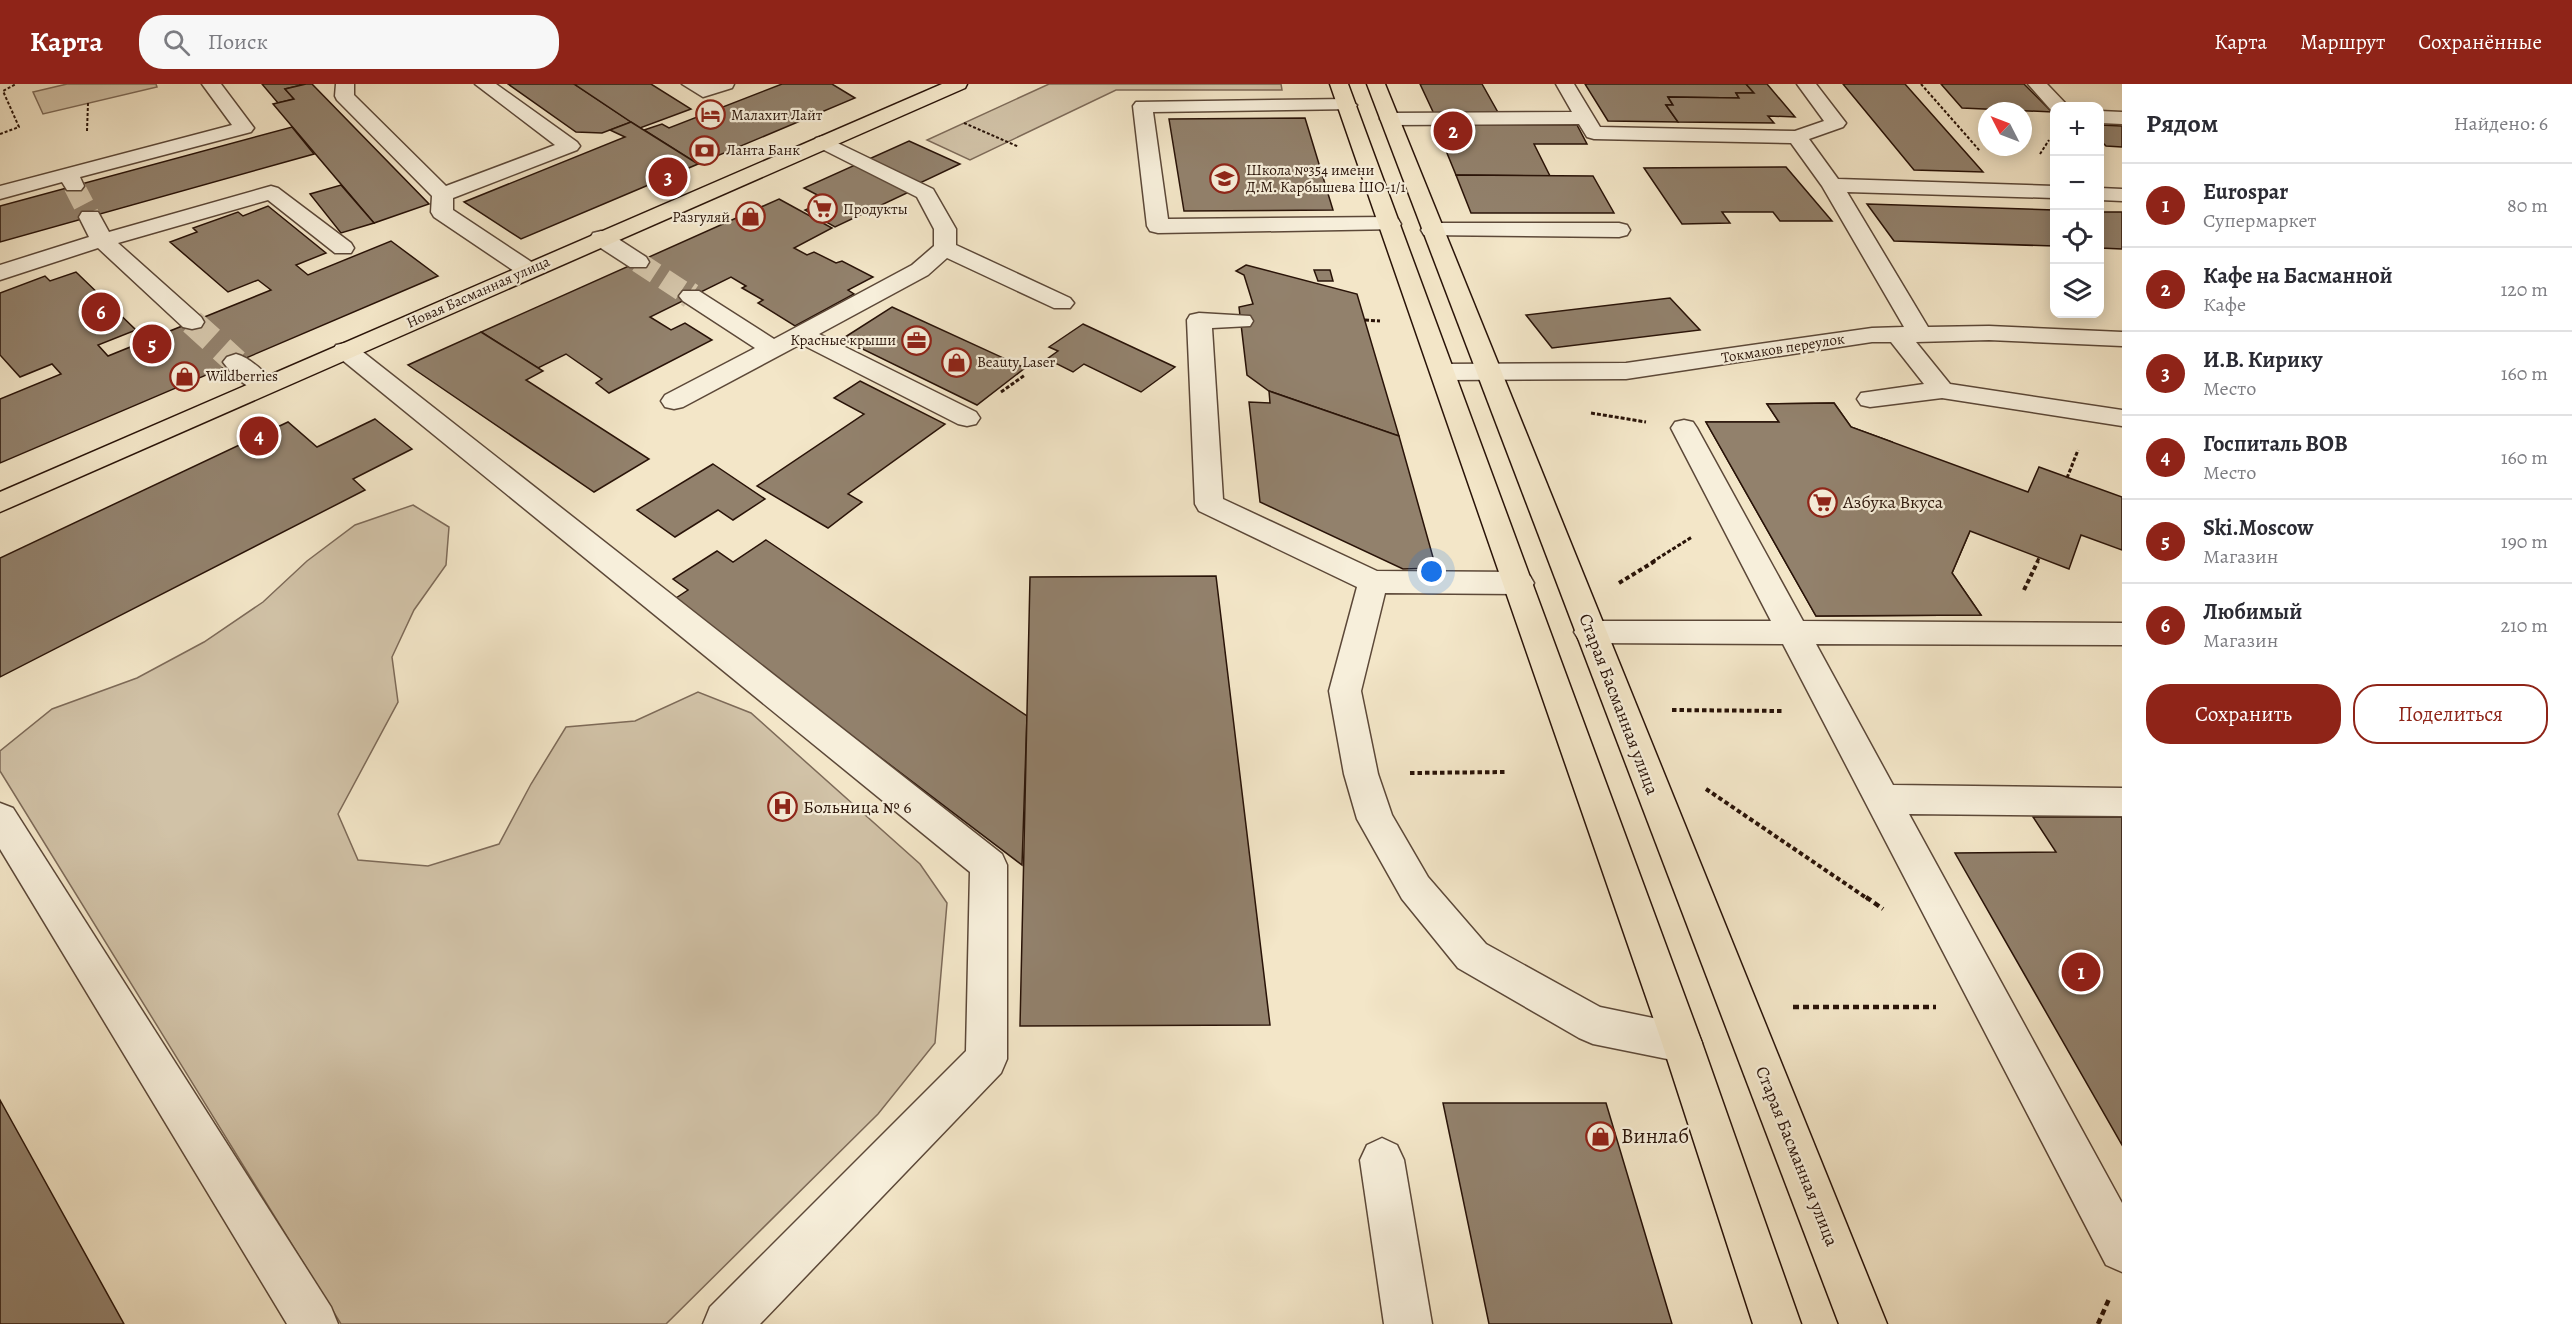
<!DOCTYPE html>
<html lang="ru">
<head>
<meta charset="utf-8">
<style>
  body { margin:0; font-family:Alegreya,serif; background:#f7f7f7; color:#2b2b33 }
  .controls { position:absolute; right:18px; top:18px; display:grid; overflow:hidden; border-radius:12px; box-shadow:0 3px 15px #0003 }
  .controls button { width:54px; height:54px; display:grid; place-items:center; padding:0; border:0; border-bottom:2px solid #e1e1e2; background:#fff; color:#2b2b33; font:30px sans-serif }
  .compass { position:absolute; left:1978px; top:18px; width:54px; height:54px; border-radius:50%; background:#fff; box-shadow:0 3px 15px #0003; rotate:312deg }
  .you { position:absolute; left:1432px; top:488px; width:21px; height:21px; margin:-15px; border:4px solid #fff; border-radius:50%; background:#1a73e8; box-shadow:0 0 0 9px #1a73e833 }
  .badge { display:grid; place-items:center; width:39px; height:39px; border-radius:50%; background:#8f2418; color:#fff; font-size:20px; font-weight:700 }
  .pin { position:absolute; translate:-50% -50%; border:3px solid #fff; box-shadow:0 2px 6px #0006 }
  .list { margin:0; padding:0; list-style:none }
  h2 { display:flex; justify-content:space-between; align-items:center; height:78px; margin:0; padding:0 24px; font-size:26px }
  h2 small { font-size:20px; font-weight:400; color:#7c7c81 }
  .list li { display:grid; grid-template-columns:39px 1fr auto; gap:18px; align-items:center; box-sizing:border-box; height:84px; padding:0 24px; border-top:2px solid #e1e1e2 }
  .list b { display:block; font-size:22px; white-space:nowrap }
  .list p { margin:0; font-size:20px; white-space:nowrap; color:#7c7c81 }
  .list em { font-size:20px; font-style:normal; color:#7c7c81 }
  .actions { display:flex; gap:12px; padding:18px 24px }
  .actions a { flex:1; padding:14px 0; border:2px solid #8f2418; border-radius:24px; text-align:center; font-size:21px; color:#8f2418 }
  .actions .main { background:#8f2418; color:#fff }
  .icon { flex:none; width:33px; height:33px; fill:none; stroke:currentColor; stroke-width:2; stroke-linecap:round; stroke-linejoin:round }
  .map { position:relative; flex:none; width:2122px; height:1240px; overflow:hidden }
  header { display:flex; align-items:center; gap:36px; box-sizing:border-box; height:84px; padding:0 30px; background:#8f2418; color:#fff }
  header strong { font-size:28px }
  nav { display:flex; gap:33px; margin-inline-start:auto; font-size:21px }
  .search { width:420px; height:54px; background:#f7f7f7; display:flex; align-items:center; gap:15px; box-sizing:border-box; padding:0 21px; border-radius:24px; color:#7c7c81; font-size:22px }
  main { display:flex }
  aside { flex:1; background:#fff }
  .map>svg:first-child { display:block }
  .green { fill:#d1c2a7; stroke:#7d6a58; stroke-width:1.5 }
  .building { fill:#92816c; stroke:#291308; stroke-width:1.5 }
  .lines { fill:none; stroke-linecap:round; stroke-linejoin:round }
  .minor-tunnel-far1 { stroke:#d5c6ab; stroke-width:21; stroke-dasharray:21 10; stroke-linecap:butt }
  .minor-tunnel { stroke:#d5c6ab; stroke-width:26; stroke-dasharray:26 14; stroke-linecap:butt }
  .minor-casing { stroke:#5c4838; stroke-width:3 }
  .major-casing { stroke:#291308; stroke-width:3 }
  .path-far3 { stroke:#291308; stroke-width:2; stroke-dasharray:3 2; stroke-linecap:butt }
  .path-far2 { stroke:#291308; stroke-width:3; stroke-dasharray:4 2; stroke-linecap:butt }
  .path-far1 { stroke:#291308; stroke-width:4; stroke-dasharray:4.5 3; stroke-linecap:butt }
  .path { stroke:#291308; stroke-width:4.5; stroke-dasharray:6 4; stroke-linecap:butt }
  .minor { fill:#f7efdb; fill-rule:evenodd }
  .major { fill:#f3e6c8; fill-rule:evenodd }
  .labels { text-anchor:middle; stroke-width:4.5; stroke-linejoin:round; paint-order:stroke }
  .far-poi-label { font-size:15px; fill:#291308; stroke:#f7efdb; text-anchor:start }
  .far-street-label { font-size:15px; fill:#291308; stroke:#f7efdb }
  .poi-label { font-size:18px; fill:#291308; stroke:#f7efdb; text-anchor:start }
  .street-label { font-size:18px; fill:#291308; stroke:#f7efdb }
  .near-poi-label { font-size:21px; fill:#291308; stroke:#f7efdb; text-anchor:start }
</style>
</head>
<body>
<header>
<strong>Карта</strong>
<div class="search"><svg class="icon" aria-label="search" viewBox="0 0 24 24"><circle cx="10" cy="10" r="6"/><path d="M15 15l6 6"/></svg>Поиск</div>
<nav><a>Карта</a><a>Маршрут</a><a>Сохранённые</a></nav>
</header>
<main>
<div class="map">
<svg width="2122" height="1240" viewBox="0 0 2122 1240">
  <rect width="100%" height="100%" fill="#f3e6c8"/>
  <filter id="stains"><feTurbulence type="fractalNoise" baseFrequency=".00333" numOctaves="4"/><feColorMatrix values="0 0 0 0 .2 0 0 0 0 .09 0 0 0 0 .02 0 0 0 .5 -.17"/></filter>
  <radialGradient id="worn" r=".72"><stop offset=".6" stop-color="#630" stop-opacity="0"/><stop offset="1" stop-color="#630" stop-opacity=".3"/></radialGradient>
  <g class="green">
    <path d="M67,0H156L157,3L43,30L33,8Z"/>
    <path d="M1049,0H1281L1282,6H1116L970,76L927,56Z"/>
    <path d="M413,421L449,443L446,481L414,526L392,573L398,618L338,730L358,776L428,782L499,760L531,700L566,643L635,637L698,608L751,629L920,780L947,819L935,959L878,1030L666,1240H341L0,687V667L52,625L137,594L204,558L263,518L307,477L355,441Z"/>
  </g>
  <g class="building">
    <path d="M262,0H306L285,5L294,15L278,19Z"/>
    <path d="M306,0H312L429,120L374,139L273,20L294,15L285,5Z"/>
    <path d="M508,0H574L631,38L602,49L576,48Z"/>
    <path d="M574,0H651L691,25L640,44Z"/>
    <path d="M782,0H832L855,14L698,80L644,46L662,40L669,44Z"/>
    <path d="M1420,0H1482L1500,32H1435Z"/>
    <path d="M1585,0H1746L1754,9H1736L1739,14L1668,13L1673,21H1666L1678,38L1608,37Z"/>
    <path d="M1746,0H1767L1795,33L1768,32L1774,39L1678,38L1666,21H1673L1668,13L1739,14L1736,9H1754Z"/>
    <path d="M1843,0H1905L1983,88L1914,86Z"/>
    <path d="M1941,0H2024L2052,28L1962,24Z"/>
    <path d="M1305,34L1333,126L1184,127L1169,35Z"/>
    <path d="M631,38L698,80L521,155L464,118L625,53L610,46Z"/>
    <path d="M1435,40L1577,41L1587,60H1534L1550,92L1456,91Z"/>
    <path d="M2100,41L2122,42V63L2106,62L2100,56Z"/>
    <path d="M292,43L314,70L0,158V122Z"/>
    <path d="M909,57L960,80L920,99L869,75Z"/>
    <path d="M855,81L909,108L835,143L805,126L827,116L804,104Z"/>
    <path d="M1786,83L1832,137H1780L1773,128H1722L1730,139L1682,140L1644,84Z"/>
    <path d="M1456,91L1593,92L1614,129H1471Z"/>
    <path d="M341,101L374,139L341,149L310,110Z"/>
    <path d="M779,115L832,144L794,164L807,171L814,168L836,179L842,177L873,193L848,206L854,210L795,242L758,219L763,216L742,204L746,202L731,193L650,233L671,246L685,239L712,256L609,309L596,299L602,295L566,270L538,284L481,248Z"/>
    <path d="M1867,120L2054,126V162L1894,157Z"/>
    <path d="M268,122L326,169L296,181L308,191L391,157L438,192L0,379V315L61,290L52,280L20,293L0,271V209L45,192L50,197L76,188L136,246L98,261L108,272L271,206L258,196L228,208L170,158L197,148L193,144L238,128L243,132Z"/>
    <path d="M2100,128H2122V165L2100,164Z"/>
    <path d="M1246,181L1357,210L1399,352L1269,307L1247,291L1239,223L1253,220L1244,191L1236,187Z"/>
    <path d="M1314,186H1330L1333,197H1318Z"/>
    <path d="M1670,214L1700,246L1552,264L1526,231Z"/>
    <path d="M892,223L1025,284L977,321L842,255Z"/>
    <path d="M1083,240L1175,283L1141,308L1084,280L1073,288L1047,275L1058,267L1049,263Z"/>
    <path d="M481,248L543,287L526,296L649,375L594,408L408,281Z"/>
    <path d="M860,297L945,340L848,410L862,418L828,444L757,402L864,330L834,314Z"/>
    <path d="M1269,307L1399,352L1436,484L1403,485L1260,418L1249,318L1270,319Z"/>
    <path d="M1834,319L1851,343L1892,358L1864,406L1970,447L1952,489L1981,531L1816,532L1706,338H1779L1767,320Z"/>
    <path d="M1834,319L1851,343L2028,408L2039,383L2122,413V466L2081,451L2069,485L1970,447L1952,489L1981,531L1816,532L1706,338H1779L1767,320Z"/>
    <path d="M375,335L412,365L353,395L365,406L0,593V474L288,338L317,363Z"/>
    <path d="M713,380L765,415L733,436L718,426L675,453L637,426Z"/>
    <path d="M766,456L1027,632L1022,781L673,516L688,506L673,495L717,467L733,478Z"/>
    <path d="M1216,492L1270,941L1020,942L1030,493Z"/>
    <path d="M2033,733H2122V1061L1955,769L2056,768Z"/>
    <path d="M0,1016L124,1240H0Z"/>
    <path d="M1443,1019H1606L1672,1240H1489Z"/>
  </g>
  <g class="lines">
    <g class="minor-tunnel-far1">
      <path d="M74,102L90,133"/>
      <path d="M638,178L690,212"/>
    </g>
    <g class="minor-tunnel">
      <path d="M688,210L691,212"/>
      <path d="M192,238L236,278"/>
    </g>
    <defs>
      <g id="minor">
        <path d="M202,0H221L254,44L251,48L80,93L84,102L81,106H67L62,98L0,115V102L232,41Z"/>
        <path d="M336,0H354V11L446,102L555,61L475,0H496L577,58L580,62L577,66L453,114V126L536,181L539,186L536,191H520L434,133L431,128L432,112L337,16L335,12Z"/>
        <path d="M682,0H734L732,4L703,13Z"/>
        <path d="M1556,0H1574L1600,43L1795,47L1824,37L1797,0H1816L1846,39L1843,43L1809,55L1838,95L2054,102V114L1847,108L1928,243L1989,242L2122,248V262L1989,256L1916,258L1950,300L2122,326V342L1942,314L1870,323L1861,321L1857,315L1861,309L1924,300L1891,258H1872L1626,295L1444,296L1435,293L1431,288L1435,283L1444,280L1626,279L1872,244L1904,243L1822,102L1791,59L1594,55L1587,53L1579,40L1390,41L1380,35L1390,29L1572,28Z"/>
        <path d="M2028,0H2047L2068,22H2054V27L2051,26Z"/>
        <path d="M1347,15L1357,21L1354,25L1153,28L1168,135L1390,133L1398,135L1401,140L1398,145L1158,149L1150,147L1147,142L1133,22L1136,18Z"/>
        <path d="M2100,27L2122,28V40L2100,39Z"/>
        <path d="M823,52L933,105L956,145V161L1070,214L1074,219L1070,224H1054L947,174L928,191L819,250L976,328L980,334L976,340L967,342L958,340L801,260L683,323L674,325L665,323L661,317L665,311L755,264L683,217L679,212L683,207H699L774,255L912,181L934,162V145L917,113L816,62L813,58L816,54Z"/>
        <path d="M271,102L278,104L351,159L354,164L351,169H335L268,116L118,159L201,233L204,238L201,243L192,245L183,243L98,164L0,196V181L89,153L79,133L82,128H98L109,148Z"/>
        <path d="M2100,104L2122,105V117L2100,116Z"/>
        <path d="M1432,139H1619L1627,141L1630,146L1627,151L1619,153L1424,151L1421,146L1424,141Z"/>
        <path d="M601,147L609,149L646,173L649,178L646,183H630L593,159L590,154L593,149Z"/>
        <path d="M1199,229L1250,232L1253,237L1250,242L1212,244L1223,415L1377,487L1519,488L1530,492L1534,499L1530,506L1519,510L1385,509L1361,607L1378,690L1392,731L1428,793L1486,860L1600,923L1682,940L1696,945L1702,959L1696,973L1682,978L1593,960L1579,954L1458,884L1402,815L1357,735L1344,690L1329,607L1357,503L1199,427L1195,420L1187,236L1190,231Z"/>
        <path d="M345,259L354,261L1002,770L1007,781V975L1001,989L760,1240H703L710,1223L966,967L970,788L336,271L333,266L336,261Z"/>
        <path d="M236,270C251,274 267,290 276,302L272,307C253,312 234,293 223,278L227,273Z"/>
        <path d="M1684,336L1693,338L1697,344L1803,537L2122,539V561L1816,560L1893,701L2122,704V732L1909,730L2122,1119V1188L2106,1181L1783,560L1590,559L1579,556L1574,548L1579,540L1590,537H1771L1671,344L1675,338Z"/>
        <path d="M0,719L13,724L331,1223L338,1240H287L0,765Z"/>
        <path d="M1382,1054L1397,1061L1404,1076L1432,1240H1384L1360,1076L1367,1061Z"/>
      </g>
      <g id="major">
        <path d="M942,0H967L965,4L0,428V408Z"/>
        <path d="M1330,0H1348L1702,959L1801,1240H1753L1662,959Z"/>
        <path d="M1367,0H1385L1887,1240H1839Z"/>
      </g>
    </defs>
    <use href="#minor" class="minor-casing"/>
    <use href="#major" class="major-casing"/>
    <g class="path-far3">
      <path d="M1921,0L1980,67"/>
      <path d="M964,39L1019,63"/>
      <path d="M87,47L88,19"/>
      <path d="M0,50L19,43L3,7L16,0"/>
      <path d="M2040,70L2049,56"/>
    </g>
    <g class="path-far2">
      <path d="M1365,236L1380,237"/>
      <path d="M1001,308L1025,291"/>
      <path d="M1591,329L1646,338"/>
      <path d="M2067,394L2078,366"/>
      <path d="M1652,478L1692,453"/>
      <path d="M2037,478L2039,474"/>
    </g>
    <g class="path-far1">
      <path d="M1619,499L1655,477"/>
      <path d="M2024,506L2038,477"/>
      <path d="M1672,626L1782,627"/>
      <path d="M1410,689L1507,688"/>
      <path d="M1706,705L1868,815"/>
    </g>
    <g class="path">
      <path d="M1866,813L1883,825"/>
      <path d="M1793,923H1936"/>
      <path d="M2098,1240L2109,1215"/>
    </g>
    <use href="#minor" class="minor"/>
    <use href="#major" class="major"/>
  </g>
  <defs>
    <symbol id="hotel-ring" viewBox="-11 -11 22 22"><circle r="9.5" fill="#f7efdb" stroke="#8f2418" stroke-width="1.5"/><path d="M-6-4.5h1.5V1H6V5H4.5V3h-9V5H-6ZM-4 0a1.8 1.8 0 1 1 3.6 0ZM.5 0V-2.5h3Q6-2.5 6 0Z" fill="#8f2418"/></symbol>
    <symbol id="bank-ring" viewBox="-11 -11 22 22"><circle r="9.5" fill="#f7efdb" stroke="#8f2418" stroke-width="1.5"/><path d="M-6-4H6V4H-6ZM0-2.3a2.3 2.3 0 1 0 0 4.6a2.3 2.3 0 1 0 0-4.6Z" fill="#8f2418"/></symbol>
    <symbol id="school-ring" viewBox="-11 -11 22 22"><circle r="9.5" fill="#f7efdb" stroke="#8f2418" stroke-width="1.5"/><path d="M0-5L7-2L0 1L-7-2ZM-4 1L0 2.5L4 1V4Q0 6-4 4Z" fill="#8f2418"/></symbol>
    <symbol id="supermarket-ring" viewBox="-11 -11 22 22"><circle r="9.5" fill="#f7efdb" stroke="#8f2418" stroke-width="1.5"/><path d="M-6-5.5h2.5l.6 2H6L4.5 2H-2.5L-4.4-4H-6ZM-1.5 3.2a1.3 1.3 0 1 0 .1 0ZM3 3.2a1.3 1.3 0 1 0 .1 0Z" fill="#8f2418"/></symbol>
    <symbol id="shop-ring" viewBox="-11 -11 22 22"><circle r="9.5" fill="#f7efdb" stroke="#8f2418" stroke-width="1.5"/><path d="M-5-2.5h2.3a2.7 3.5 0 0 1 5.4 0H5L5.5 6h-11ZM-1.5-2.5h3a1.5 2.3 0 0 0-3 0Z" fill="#8f2418"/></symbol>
    <symbol id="office-ring" viewBox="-11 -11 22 22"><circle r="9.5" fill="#f7efdb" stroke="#8f2418" stroke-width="1.5"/><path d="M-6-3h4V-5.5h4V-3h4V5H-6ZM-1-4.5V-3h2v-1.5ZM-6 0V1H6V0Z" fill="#8f2418"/></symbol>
    <symbol id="hospital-ring" viewBox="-11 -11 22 22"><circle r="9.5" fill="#f7efdb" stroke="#8f2418" stroke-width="1.5"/><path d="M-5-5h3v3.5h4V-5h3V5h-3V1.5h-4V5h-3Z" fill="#8f2418"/></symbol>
  </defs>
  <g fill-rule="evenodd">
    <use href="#hotel-ring" x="694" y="14" width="33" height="33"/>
    <use href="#bank-ring" x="688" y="50" width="33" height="33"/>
    <use href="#school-ring" x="1208" y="78" width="33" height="33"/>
    <use href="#supermarket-ring" x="806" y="108" width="33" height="33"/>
    <use href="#shop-ring" x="734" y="116" width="33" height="33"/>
    <use href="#office-ring" x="900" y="240" width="33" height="33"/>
    <use href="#shop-ring" x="940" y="262" width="33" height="33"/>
    <use href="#shop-ring" x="168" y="276" width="33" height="33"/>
    <use href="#supermarket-ring" x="1806" y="402" width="33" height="33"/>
    <use href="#hospital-ring" x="766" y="706" width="33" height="33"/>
    <use href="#shop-ring" x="1584" y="1036" width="33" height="33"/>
  </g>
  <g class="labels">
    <g class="far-poi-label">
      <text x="731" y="36">Малахит Лайт</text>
      <text x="726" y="71">Ланта Банк</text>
      <text x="1246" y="91">Школа №354 имени<tspan x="1246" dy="17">Д.М. Карбышева ШО-1/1</tspan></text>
      <text x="843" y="130">Продукты</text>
      <text x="730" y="138" text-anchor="end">Разгуляй</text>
      <text x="896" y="261" text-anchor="end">Красные крыши</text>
      <text x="977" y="283">Beauty Laser</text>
      <text x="206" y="297">Wildberries</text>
    </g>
    <g class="far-street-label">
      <text transform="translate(478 208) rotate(-24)" y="5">Новая Басманная улица</text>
      <text transform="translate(1783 264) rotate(-9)" y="5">Токмаков переулок</text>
    </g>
    <g class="poi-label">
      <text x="1843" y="424">Азбука Вкуса</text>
      <text x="803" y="729">Больница № 6</text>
    </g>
    <g class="street-label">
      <text transform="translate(1619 620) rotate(69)" y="6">Старая Басманная улица</text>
      <text transform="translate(1797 1072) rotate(68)" y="6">Старая Басманная улица</text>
    </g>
    <g class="near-poi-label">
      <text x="1621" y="1059">Винлаб</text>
    </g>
  </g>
  <rect width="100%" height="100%" filter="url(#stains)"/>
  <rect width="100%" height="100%" fill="url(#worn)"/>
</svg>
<div class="controls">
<button>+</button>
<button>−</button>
<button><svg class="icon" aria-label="locate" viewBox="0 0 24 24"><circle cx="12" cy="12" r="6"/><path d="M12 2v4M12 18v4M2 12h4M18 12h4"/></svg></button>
<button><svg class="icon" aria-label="layers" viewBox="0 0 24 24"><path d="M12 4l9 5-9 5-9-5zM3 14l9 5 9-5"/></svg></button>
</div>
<svg class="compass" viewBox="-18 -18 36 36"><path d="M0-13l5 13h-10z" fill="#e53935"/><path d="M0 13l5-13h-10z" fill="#7c7c81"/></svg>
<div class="you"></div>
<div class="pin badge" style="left:2081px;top:888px">1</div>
<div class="pin badge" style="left:1453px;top:47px">2</div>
<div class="pin badge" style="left:668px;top:93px">3</div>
<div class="pin badge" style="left:259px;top:352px">4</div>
<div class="pin badge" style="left:152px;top:260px">5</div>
<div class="pin badge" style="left:101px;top:228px">6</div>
</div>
<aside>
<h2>Рядом<small>Найдено: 6</small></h2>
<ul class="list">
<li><span class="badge">1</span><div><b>Eurospar</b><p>Супермаркет</p></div><em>80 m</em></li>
<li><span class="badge">2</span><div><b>Кафе на Басманной</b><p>Кафе</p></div><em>120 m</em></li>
<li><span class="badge">3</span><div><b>И.В. Кирику</b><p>Место</p></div><em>160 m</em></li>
<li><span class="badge">4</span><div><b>Госпиталь ВОВ</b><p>Место</p></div><em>160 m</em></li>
<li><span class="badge">5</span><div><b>Ski.Moscow</b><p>Магазин</p></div><em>190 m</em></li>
<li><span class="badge">6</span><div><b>Любимый</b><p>Магазин</p></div><em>210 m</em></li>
</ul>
<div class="actions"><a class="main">Сохранить</a><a>Поделиться</a></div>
</aside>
</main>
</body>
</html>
